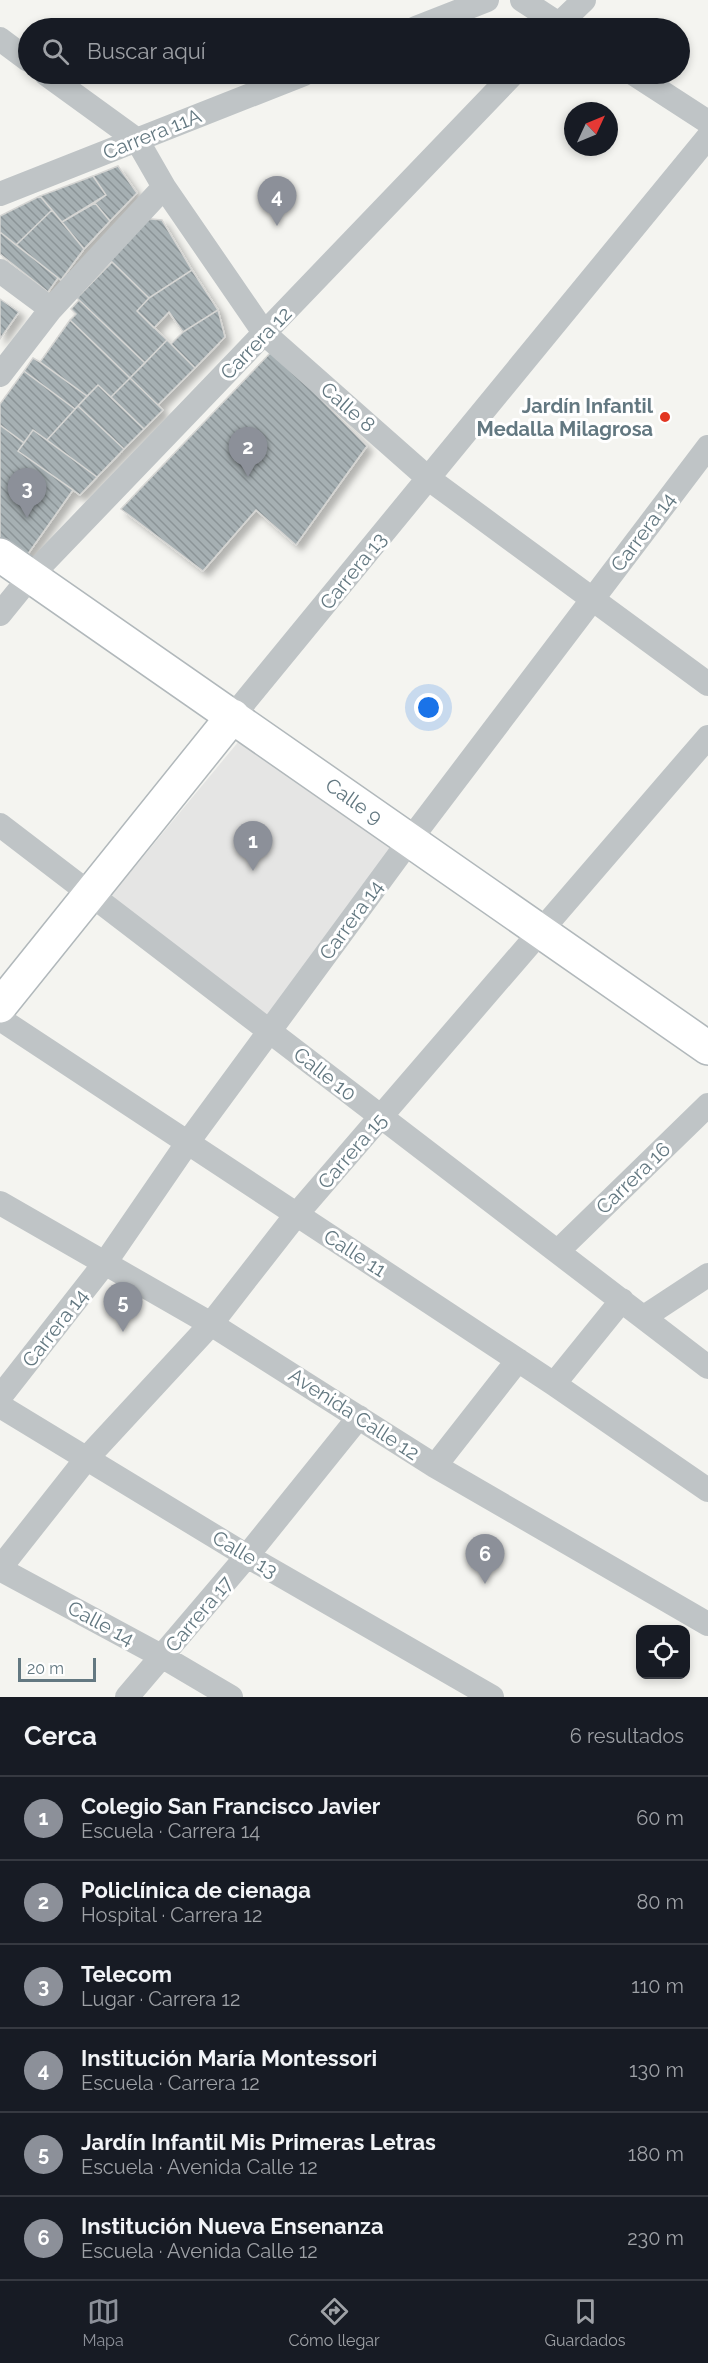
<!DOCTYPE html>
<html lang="es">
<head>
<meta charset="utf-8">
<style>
	:root { --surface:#171b24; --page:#242831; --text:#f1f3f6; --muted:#9ea1a6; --line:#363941; --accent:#8c9099 }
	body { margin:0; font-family:Raleway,sans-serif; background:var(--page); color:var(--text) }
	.controls { position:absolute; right:18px; bottom:18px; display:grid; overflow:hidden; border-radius:12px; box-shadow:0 3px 9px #0003 }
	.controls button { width:54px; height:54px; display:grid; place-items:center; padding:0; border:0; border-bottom:2px solid var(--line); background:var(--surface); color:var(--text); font:30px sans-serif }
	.compass { position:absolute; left:564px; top:102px; width:54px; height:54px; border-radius:50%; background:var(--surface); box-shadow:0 3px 9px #0003; rotate:46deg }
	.scale { position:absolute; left:18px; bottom:15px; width:78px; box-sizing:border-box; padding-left:6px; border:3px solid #637881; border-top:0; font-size:16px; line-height:21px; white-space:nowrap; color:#637881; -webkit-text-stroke:4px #fff; paint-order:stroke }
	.you { position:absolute; left:429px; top:708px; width:21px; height:21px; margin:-15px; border:4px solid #fff; border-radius:50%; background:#1a73e8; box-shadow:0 0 0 9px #1a73e833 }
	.badge { display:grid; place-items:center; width:39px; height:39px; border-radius:50%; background:var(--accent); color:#fff; font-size:20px; font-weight:700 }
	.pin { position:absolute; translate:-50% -50px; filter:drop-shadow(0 2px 3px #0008) }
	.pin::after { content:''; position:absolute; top:32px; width:21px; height:18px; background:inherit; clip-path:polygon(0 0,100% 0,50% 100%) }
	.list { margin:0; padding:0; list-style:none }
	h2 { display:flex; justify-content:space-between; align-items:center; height:78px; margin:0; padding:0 24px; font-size:26px }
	h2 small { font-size:20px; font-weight:400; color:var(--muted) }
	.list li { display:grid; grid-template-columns:39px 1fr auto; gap:18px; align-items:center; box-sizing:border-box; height:84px; padding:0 24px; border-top:2px solid var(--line) }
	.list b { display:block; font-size:22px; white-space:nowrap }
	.list p { margin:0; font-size:20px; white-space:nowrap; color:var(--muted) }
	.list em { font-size:20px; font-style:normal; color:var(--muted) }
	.icon { flex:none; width:33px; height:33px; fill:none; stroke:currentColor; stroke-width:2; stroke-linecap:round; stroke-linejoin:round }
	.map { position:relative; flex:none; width:708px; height:1697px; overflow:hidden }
	.search { position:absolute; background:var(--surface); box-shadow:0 3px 9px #0003; left:18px; right:18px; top:18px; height:66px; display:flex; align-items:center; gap:15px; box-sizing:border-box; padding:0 21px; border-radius:33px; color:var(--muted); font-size:22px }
	.sheet { height:582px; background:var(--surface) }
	nav { display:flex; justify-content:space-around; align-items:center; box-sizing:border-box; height:84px; border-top:2px solid var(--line); background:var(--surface); font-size:16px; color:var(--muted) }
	nav a { display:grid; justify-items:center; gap:3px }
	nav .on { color:var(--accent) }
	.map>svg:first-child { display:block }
	.built { fill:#e5e5e4 }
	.building { fill:url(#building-back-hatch); stroke:#d5d5d3; stroke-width:1.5; filter:url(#shadow) }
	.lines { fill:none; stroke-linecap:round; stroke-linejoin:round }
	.secondary-casing { stroke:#b1b8bb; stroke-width:36 }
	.street { stroke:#bfc4c6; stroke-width:24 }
	.secondary { stroke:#fff; stroke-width:33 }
	.poi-dot { fill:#e23622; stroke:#fff; stroke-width:2 }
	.labels { text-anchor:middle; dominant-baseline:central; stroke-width:6; stroke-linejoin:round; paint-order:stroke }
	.street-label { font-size:20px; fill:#637881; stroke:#fff }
	.poi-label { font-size:20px; font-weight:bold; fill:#637881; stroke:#fff; text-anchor:end }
</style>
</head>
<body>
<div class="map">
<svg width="708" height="1697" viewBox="0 0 708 1697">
	<defs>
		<pattern id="building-back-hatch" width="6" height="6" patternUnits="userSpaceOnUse" patternTransform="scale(1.5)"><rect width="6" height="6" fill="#a6b0b3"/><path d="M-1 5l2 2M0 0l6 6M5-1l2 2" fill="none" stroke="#8b9497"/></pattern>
		<filter id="shadow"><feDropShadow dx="5.5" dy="5.5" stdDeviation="3" flood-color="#0004"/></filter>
	</defs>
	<rect width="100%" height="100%" fill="#f4f4f0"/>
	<path class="built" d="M 244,735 L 396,843 L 268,1019 L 108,899 Z"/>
	<path class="building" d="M 118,166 L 137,193 L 110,221 L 95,203 L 106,195 L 93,176 Z
		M 93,176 L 106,195 L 62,222 L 40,196 Z
		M 40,196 L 52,210 L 16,245 L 0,232 L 0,216 Z
		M 95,203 L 110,221 L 84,249 L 62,222 Z
		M 52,210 L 84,249 L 61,280 L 16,245 Z
		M 141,218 L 162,220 L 192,270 L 149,298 L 108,258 Z
		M 0,232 L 58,278 L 48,292 L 0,254 Z
		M 112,262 L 149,298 L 137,311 L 167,340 L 145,363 L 77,298 Z
		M 192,270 L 218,310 L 183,332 L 169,312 L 154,328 L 137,311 L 149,298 Z
		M 0,299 L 19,312 L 0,339 Z
		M 79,300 L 145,363 L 130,378 L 70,320 L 76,314 L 71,309 Z
		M 218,310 L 225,337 L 195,368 L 171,344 L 183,332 Z
		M 70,320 L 130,378 L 111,397 L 98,385 L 87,396 L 40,362 Z
		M 167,340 L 195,368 L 158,405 L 130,378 Z
		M 273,350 L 367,446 L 296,545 L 256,510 L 203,571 L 121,509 Z
		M 33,358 L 40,362 L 87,396 L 75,409 L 24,371 Z
		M 24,371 L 75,409 L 47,440 L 33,430 L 24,443 L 0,425 L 0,404 Z
		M 130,378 L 163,410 L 144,429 L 111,397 Z
		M 98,385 L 144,429 L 124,449 L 78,406 Z
		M 78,406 L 124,449 L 97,477 L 47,440 Z
		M 0,425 L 24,443 L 18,451 L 73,490 L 23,561 L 0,545 Z
		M 33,430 L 97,477 L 80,495 L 18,451 Z"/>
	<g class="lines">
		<g class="secondary-casing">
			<path id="secondary" d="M 0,555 L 708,1048
				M 0,1006 L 233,716"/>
		</g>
		<path class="street" d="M 522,0 L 565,28
			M 416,28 L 487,0
			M 555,28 L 584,0
			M 0,39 L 28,60
			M 46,74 L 137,140 L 164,187 L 265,334 L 429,479 L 708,684
			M 634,74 L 708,122
			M 0,194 L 304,74
			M 0,271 L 51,309
			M 0,375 L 51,309 L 164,187
			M 0,614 L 30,577 L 513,74
			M 233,716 L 708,137
			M 0,825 L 708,1367
			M 0,1019 L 554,1384 L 708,1490
			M 0,1203 L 211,1324 L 435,1466 L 708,1624
			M 558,1251 L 708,1105
			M 644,1317 L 708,1275
			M 554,1384 L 622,1300
			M 0,1397 L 105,1263 L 188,1142 L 410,840 L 708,447
			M 0,1406 L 247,1556 L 492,1697
			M 435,1466 L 518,1360
			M 0,1568 L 87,1458 L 211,1324 L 296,1215 L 708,737
			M 0,1569 L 163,1657 L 231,1697
			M 127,1697 L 247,1556 L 359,1417"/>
		<use href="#secondary" class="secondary"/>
	</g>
	<circle class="poi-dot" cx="665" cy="417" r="6"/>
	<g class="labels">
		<g class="street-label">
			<text transform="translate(152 134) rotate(-22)">Carrera 11A</text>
			<text transform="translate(256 343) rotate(-46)">Carrera 12</text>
			<text transform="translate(348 407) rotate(41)">Calle 8</text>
			<text transform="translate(643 532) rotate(-53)">Carrera 14</text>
			<text transform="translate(353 571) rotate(-51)">Carrera 13</text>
			<text transform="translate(354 801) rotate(35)">Calle 9</text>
			<text transform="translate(351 920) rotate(-54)">Carrera 14</text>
			<text transform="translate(325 1074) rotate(38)">Calle 10</text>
			<text transform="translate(352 1151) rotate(-49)">Carrera 15</text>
			<text transform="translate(633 1178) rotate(-44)">Carrera 16</text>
			<text transform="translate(355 1253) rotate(33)">Calle 11</text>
			<text transform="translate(55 1328) rotate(-52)">Carrera 14</text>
			<text transform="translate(354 1414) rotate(33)">Avenida Calle 12</text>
			<text transform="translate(245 1554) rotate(31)">Calle 13</text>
			<text transform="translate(199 1614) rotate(-50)">Carrera 17</text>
			<text transform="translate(101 1623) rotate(28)">Calle 14</text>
		</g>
		<g class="poi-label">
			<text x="653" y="406">Jardín Infantil<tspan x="653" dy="23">Medalla Milagrosa</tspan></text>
		</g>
	</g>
</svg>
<div class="controls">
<button><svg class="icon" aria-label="locate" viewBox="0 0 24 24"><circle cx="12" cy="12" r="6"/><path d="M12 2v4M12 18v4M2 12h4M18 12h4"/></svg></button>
</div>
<svg class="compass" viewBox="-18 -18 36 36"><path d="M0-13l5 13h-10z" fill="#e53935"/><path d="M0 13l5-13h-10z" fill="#9ea1a6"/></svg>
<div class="scale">20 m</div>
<div class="you"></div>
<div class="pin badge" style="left:253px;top:871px">1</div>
<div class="pin badge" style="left:248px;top:477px">2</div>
<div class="pin badge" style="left:27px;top:518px">3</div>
<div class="pin badge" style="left:277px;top:226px">4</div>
<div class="pin badge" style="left:123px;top:1332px">5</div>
<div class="pin badge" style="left:485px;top:1584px">6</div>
<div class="search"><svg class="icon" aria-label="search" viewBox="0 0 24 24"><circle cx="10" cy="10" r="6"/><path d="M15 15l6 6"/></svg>Buscar aquí</div>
</div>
<section class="sheet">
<h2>Cerca<small>6 resultados</small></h2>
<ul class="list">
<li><span class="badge">1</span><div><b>Colegio San Francisco Javier</b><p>Escuela · Carrera 14</p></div><em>60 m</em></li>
<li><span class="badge">2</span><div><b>Policlínica de cienaga</b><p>Hospital · Carrera 12</p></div><em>80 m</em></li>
<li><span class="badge">3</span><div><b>Telecom</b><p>Lugar · Carrera 12</p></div><em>110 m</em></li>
<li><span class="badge">4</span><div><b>Institución María Montessori</b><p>Escuela · Carrera 12</p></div><em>130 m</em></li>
<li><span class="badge">5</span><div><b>Jardín Infantil Mis Primeras Letras</b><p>Escuela · Avenida Calle 12</p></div><em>180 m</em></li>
<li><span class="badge">6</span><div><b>Institución Nueva Ensenanza</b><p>Escuela · Avenida Calle 12</p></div><em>230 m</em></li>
</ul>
</section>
<nav>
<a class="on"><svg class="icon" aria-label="map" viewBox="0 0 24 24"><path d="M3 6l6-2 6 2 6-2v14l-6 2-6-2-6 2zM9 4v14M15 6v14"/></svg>Mapa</a>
<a><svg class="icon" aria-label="directions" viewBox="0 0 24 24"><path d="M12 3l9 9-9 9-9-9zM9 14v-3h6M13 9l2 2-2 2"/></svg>Cómo llegar</a>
<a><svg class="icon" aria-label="saved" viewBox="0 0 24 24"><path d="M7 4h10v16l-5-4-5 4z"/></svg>Guardados</a>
</nav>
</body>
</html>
